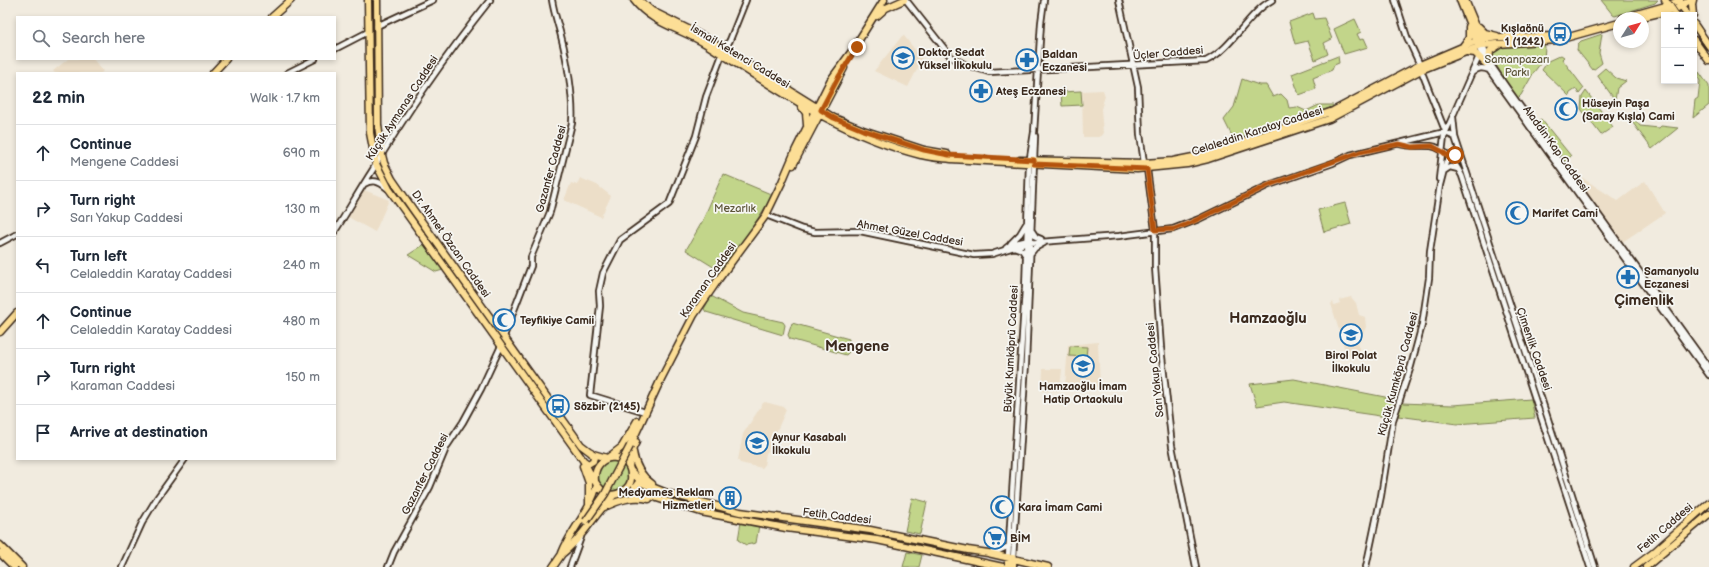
<!DOCTYPE html>
<html lang="en">
<head>
<meta charset="utf-8">
<style>
	:root { --surface:#fff; --page:#f6f6f7; --text:#1f2937; --muted:#747a83; --line:#e0e1e3 }
	body { margin:0; font-family:"Balsamiq Sans",sans-serif; background:var(--page); color:var(--text) }
	.controls { position:absolute; right:12px; top:12px; display:grid; overflow:hidden; border-radius:0px; box-shadow:0 2px 6px #0003 }
	.controls button { width:36px; height:36px; display:grid; place-items:center; padding:0; border:0; border-bottom:1px solid var(--line); background:var(--surface); color:var(--text); font:20px sans-serif }
	.compass { position:absolute; left:1613px; top:12px; width:36px; height:36px; border-radius:50%; background:var(--surface); box-shadow:0 2px 6px #0003; rotate:53deg }
	.stop { position:absolute; width:12px; height:12px; margin:-9px; border:3px solid #b45309; border-radius:50%; background:#fff }
	.stop.end { background:#b45309; border-color:#fff; box-shadow:0 1px 4px #0008 }
	.list { margin:0; padding:0; list-style:none }
	h2 { display:flex; justify-content:space-between; align-items:center; height:52px; margin:0; padding:0 16px; font-size:17px }
	h2 small { font-size:13px; font-weight:400; color:var(--muted) }
	.list li { display:grid; grid-template-columns:26px 1fr auto; gap:12px; align-items:center; box-sizing:border-box; height:56px; padding:0 16px; border-top:1px solid var(--line) }
	.list b { display:block; font-size:15px; white-space:nowrap }
	.list p { margin:0; font-size:13px; white-space:nowrap; color:var(--muted) }
	.list em { font-size:13px; font-style:normal; color:var(--muted) }
	.icon { flex:none; width:22px; height:22px; fill:none; stroke:currentColor; stroke-width:2; stroke-linecap:round; stroke-linejoin:round }
	.map { position:relative; flex:none; width:1709px; height:567px; overflow:hidden }
	.search { position:absolute; background:var(--surface); box-shadow:0 2px 6px #0003; left:16px; top:16px; width:320px; height:44px; display:flex; align-items:center; gap:10px; box-sizing:border-box; padding:0 14px; border-radius:0px; color:var(--muted); font-size:15px }
	.panel { position:absolute; background:var(--surface); box-shadow:0 2px 6px #0003; left:16px; top:72px; width:320px; height:388px; border-radius:0px }
	.map>svg:first-child { display:block }
	.built { fill:#ecdec8 }
	.green { fill:#c2d58a; stroke:#7e8054 }
	.lines { fill:none; stroke-linecap:round; stroke-linejoin:round }
	.minor-casing { stroke:#3b2a1e; stroke-width:8 }
	.major-casing { stroke:#3b2a1e; stroke-width:9 }
	.minor { stroke:#f6f6f2; stroke-width:4.5 }
	.major { stroke:#fcde96; stroke-width:6 }
	.tram { stroke:#3b2a1e; stroke-width:1 }
	.major-bridge-casing { stroke:#3b2a1e; stroke-width:9; stroke-linecap:butt }
	.major-bridge { stroke:#fcde96; stroke-width:6 }
	.route { stroke:#b45309; stroke-width:5 }
	.labels { text-anchor:middle; dominant-baseline:central; stroke-width:3.5; stroke-linejoin:round; paint-order:stroke }
	.poi-label { font-size:11px; font-weight:bold; fill:#3b2a1e; stroke:#f6f6f2; text-anchor:start }
	.street-label { font-size:11px; fill:#3b2a1e; stroke:#f6f6f2 }
	.park-label { font-size:11px; fill:#5d5539; stroke:#f6f6f2 }
	.district-label { font-size:15px; font-weight:bold; fill:#3b2a1e; stroke:#f6f6f2 }
</style>
</head>
<body>
<div class="map">
<svg width="1709" height="567" viewBox="0 0 1709 567">
	<rect width="100%" height="100%" fill="#f1ebdf"/>
	<filter id="ink" filterUnits="userSpaceOnUse"><feTurbulence type="fractalNoise" baseFrequency=".025" numOctaves="2"/><feDisplacementMap in="SourceGraphic" scale="8" xChannelSelector="R" yChannelSelector="G"/><feConvolveMatrix kernelMatrix="1 2 1 2 8 2 1 2 1" color-interpolation-filters="sRGB"/></filter>
	<g filter="url(#ink)">
		<path class="built" d="M 902,36 L 904,36 L 920,56 L 922,60 L 908,87 L 874,71 Z
			M 68,59 L 93,59 L 103,71 L 101,73 L 55,73 L 53,71 Z
			M 1103,90 L 1105,96 L 1101,109 L 1103,133 L 1100,137 L 1083,137 L 1082,91 Z
			M 1578,175 L 1618,201 L 1645,181 L 1665,213 L 1621,243 L 1579,184 Z
			M 580,178 L 597,185 L 611,196 L 601,217 L 564,200 L 571,183 L 577,185 Z
			M 364,190 L 389,200 L 375,232 L 348,217 Z
			M 1351,297 L 1356,303 L 1359,315 L 1365,317 L 1366,327 L 1358,344 L 1360,350 L 1354,355 L 1347,357 L 1331,304 L 1333,302 L 1334,305 L 1340,303 L 1339,300 Z
			M 1098,342 L 1100,387 L 1067,389 L 1065,387 L 1068,345 Z
			M 1043,369 L 1062,369 L 1060,389 L 1058,391 L 1042,391 Z
			M 765,402 L 784,407 L 786,410 L 768,451 L 766,453 L 764,466 L 762,468 L 740,463 L 738,460 L 743,434 L 763,403 Z"/>
		<path class="green" d="M 1601,0 L 1658,0 L 1655,3 L 1615,16 L 1613,15 Z
			M 1313,13 L 1315,19 L 1324,18 L 1332,39 L 1324,43 L 1328,54 L 1315,60 L 1308,41 L 1295,44 L 1289,22 Z
			M 1355,19 L 1361,32 L 1357,34 L 1360,40 L 1364,38 L 1368,47 L 1344,54 L 1334,29 Z
			M 1602,34 L 1599,53 L 1602,63 L 1593,70 L 1577,50 L 1578,44 L 1581,41 Z
			M 1543,43 L 1545,47 L 1544,59 L 1534,72 L 1521,95 L 1517,99 L 1490,55 L 1493,48 Z
			M 1561,55 L 1564,57 L 1562,59 L 1584,88 L 1579,94 L 1576,89 L 1570,93 L 1569,96 L 1542,70 L 1548,61 Z
			M 1338,56 L 1339,63 L 1334,65 L 1332,70 L 1313,78 L 1316,89 L 1299,95 L 1292,74 Z
			M 1605,68 L 1616,78 L 1626,81 L 1617,88 L 1615,100 L 1597,75 Z
			M 1699,72 L 1709,86 L 1709,105 L 1693,118 L 1695,100 L 1698,98 L 1700,81 L 1698,77 Z
			M 1242,79 L 1259,85 L 1266,85 L 1273,97 L 1281,94 L 1287,100 L 1289,108 L 1297,107 L 1306,111 L 1319,105 L 1333,105 L 1333,107 L 1234,140 L 1224,120 L 1234,107 Z
			M 1081,91 L 1082,105 L 1062,106 L 1061,92 Z
			M 1586,91 L 1613,127 L 1601,135 L 1581,109 L 1582,97 Z
			M 1541,119 L 1571,156 L 1565,162 L 1553,151 L 1533,124 Z
			M 1630,119 L 1636,121 L 1640,126 L 1659,128 L 1661,126 L 1678,128 L 1652,149 Z
			M 723,174 L 773,195 L 746,237 L 720,271 L 686,250 L 702,222 Z
			M 1345,203 L 1351,224 L 1324,232 L 1318,210 Z
			M 425,244 L 443,270 L 436,272 L 408,255 Z
			M 711,296 L 743,313 L 783,322 L 785,325 L 783,335 L 706,312 L 704,309 Z
			M 792,323 L 849,339 L 849,352 L 846,355 L 790,339 L 788,335 Z
			M 1070,346 L 1087,347 L 1086,357 L 1069,356 Z
			M 1294,379 L 1390,398 L 1393,404 L 1387,417 L 1284,402 L 1257,406 L 1250,384 Z
			M 1531,399 L 1535,418 L 1457,424 L 1398,416 L 1397,414 L 1402,403 L 1453,405 Z
			M 614,460 L 618,462 L 605,487 C 596,481 597,472 603,463 Z
			M 623,464 L 628,470 L 628,481 C 623,488 618,492 609,490 Z
			M 912,498 L 927,502 L 920,534 L 905,531 Z
			M 741,522 L 759,525 L 756,543 L 746,545 L 738,540 Z
			M 907,552 L 922,555 L 919,567 L 903,567 Z"/>
		<g class="lines">
			<g class="minor-casing">
				<path id="minor" d="M 906,0 L 951,57 L 964,64 L 989,72 L 1206,61 C 1233,48 1246,15 1272,0
					M 1119,0 L 1138,87 L 1140,134 L 1144,163
					M 1395,0 L 1407,37 L 1420,65
					M 377,26 L 433,0
					M 1483,45 L 1489,62 L 1507,88 L 1709,368
					M 1478,46 L 1489,70 L 1709,375
					M 335,49 L 368,32
					M 1421,70 L 1446,133
					M 1473,72 C 1478,68 1482,67 1489,70
					M 287,73 L 315,59
					M 1453,117 L 1455,137 L 1548,419 L 1595,567
					M 1399,144 C 1410,147 1420,145 1431,146 C 1445,148 1456,164 1462,176 L 1590,567
					M 1147,169 L 1155,230 L 1155,267 L 1161,348 L 1172,446 L 1196,567
					M 1444,171 L 1450,167 L 1458,169
					M 1439,179 L 1444,136 L 1480,54
					M 364,184 C 373,179 379,181 387,188
					M 766,215 L 802,229 L 815,232 L 860,231 L 974,255 L 992,254 L 1027,243 L 1119,236 L 1173,229 L 1199,219 L 1269,185 L 1333,163 L 1350,155 L 1441,133 L 1448,134 L 1455,137
					M 335,231 C 348,211 359,191 372,171 C 407,111 447,54 490,0
					M 1032,231 L 1036,237 L 1041,239
					M 0,243 L 17,234
					M 1011,243 L 1020,234 L 1026,224
					M 1014,247 L 1022,250 L 1026,256
					M 1006,248 L 1011,244 L 1029,240
					M 1031,253 L 1035,248 L 1044,243
					M 504,336 L 531,266 L 531,257 L 550,212 L 572,123 C 574,100 567,59 561,36 C 558,24 554,13 552,0
					M 642,411 L 590,395 L 600,306 L 599,291 L 603,273 L 620,240 L 669,204 L 696,136 L 706,97 L 722,55 L 730,40 L 746,0
					M 992,552 L 996,552 L 1009,546
					M 1008,557 L 1025,290 L 1029,164 L 1034,132 L 1041,23 L 1044,0
					M 1013,558 L 1026,363 L 1035,136
					M 122,567 L 142,523 L 157,498 L 185,459
					M 388,567 L 394,552 L 430,487 L 447,446 L 463,422 L 481,389 L 501,346
					M 570,567 L 581,537
					M 1366,567 L 1381,496 L 1393,420 L 1411,366 L 1422,325 L 1429,278 L 1430,251 L 1440,185 L 1446,162 L 1455,155 L 1458,149"/>
			</g>
			<g class="major-casing">
				<path id="major" d="M 368,0 L 370,133 L 376,164 L 389,189 L 583,460 C 591,474 602,506 623,491 C 628,488 632,482 631,475 C 630,450 592,452 595,481
					M 377,0 L 378,125 L 382,155 L 384,163 L 392,179 L 412,208 L 581,445 L 593,454 L 607,458
					M 634,0 C 651,23 682,29 706,44 C 774,87 841,136 921,155 C 931,158 941,158 951,159 L 1137,169 L 1187,164 L 1208,159 L 1329,119 L 1421,70 L 1483,45 L 1558,40 L 1619,23
					M 639,0 L 652,11 L 704,37 L 834,118 L 863,130 L 924,150 L 947,154
					M 1460,0 L 1478,45
					M 1465,0 L 1483,43
					M 1665,0 L 1676,15
					M 1693,0 L 1692,4 L 1693,15
					M 1679,3 L 1688,15
					M 877,16 L 886,8 L 904,0
					M 272,17 L 291,0
					M 1623,18 L 1669,5 L 1680,0
					M 1638,18 L 1676,9 L 1690,0
					M 1694,24 L 1709,46
					M 1479,27 L 1485,33 L 1497,36
					M 1694,40 L 1709,61
					M 1463,46 L 1469,38 L 1469,27
					M 1467,52 L 1475,53 L 1485,63
					M 1489,62 L 1490,51 L 1499,45
					M 213,73 L 226,59
					M 801,106 L 806,113 L 807,125
					M 1020,160 L 1144,163 L 1173,161 L 1208,154 L 1333,111 L 1420,65 L 1481,39 L 1502,37 L 1560,36
					M 793,165 L 844,68
					M 0,332 L 17,313
					M 630,446 L 661,379 L 694,315 L 718,280 L 766,215 L 782,182 L 796,149 L 830,81 L 852,51 L 884,0
					M 633,452 C 635,465 641,476 652,484
					M 609,457 L 622,447 L 637,421
					M 584,461 L 588,464 L 593,461 L 594,457 L 591,452
					M 583,466 L 589,483 L 589,504
					M 629,467 L 633,448 L 636,442
					M 631,471 L 642,483 L 667,493 L 740,512 L 870,530 L 968,550 L 988,553 L 1048,567
					M 624,491 L 644,494 L 701,512 L 786,528 L 877,540 L 1003,567
					M 642,493 L 635,487 L 638,483 L 642,483
					M 602,508 C 618,501 631,495 649,499
					M 0,545 L 22,567
					M 0,553 L 14,567
					M 562,553 C 572,528 590,512 597,485
					M 562,554 C 583,538 595,513 614,495
					M 553,567 L 564,551
					M 1008,567 L 1008,557
					M 1013,567 L 1013,558
					M 1634,567 L 1653,553 L 1709,503
					M 1646,567 L 1709,514"/>
			</g>
			<use href="#minor" class="minor"/>
			<use href="#major" class="major"/>
			<path class="tram" d="M 1670,0 L 1680,15
				M 1694,31 L 1709,52"/>
			<g class="major-bridge-casing">
				<path id="major-bridge" d="M 586,521 L 605,494 L 630,446"/>
			</g>
			<use href="#major-bridge" class="major-bridge"/>
		</g>
	</g>
	<g class="lines" filter="url(#ink)">
		<path class="route" d="M 857,47 L 838,78 L 821,110 L 834,118 L 863,130 L 924,150 L 949,155 L 1034,160 L 1034,164 L 1147,169 L 1155,230 L 1174,229 L 1190,223 L 1269,185 L 1360,152 L 1399,144 L 1412,147 L 1432,146 L 1443,152 L 1450,158 L 1455,155"/>
	</g>
	<defs>
		<g id="bus-ring" transform="scale(1.15)"><circle r="9.5" fill="#f6f6f2" stroke="#1f6fb2" stroke-width="1.5"/><path d="M-5-6H5V4H4V6H2V4H-2V6H-4V4H-5ZM-3.5-4V0h7V-4ZM-3.5 1.2v1.5H-2V1.2ZM2 1.2v1.5H3.5V1.2Z" fill="#1f6fb2"/></g>
		<g id="school-ring" transform="scale(1.15)"><circle r="9.5" fill="#f6f6f2" stroke="#1f6fb2" stroke-width="1.5"/><path d="M0-5L7-2L0 1L-7-2ZM-4 1L0 2.5L4 1V4Q0 6-4 4Z" fill="#1f6fb2"/></g>
		<g id="pharmacy-ring" transform="scale(1.15)"><circle r="9.5" fill="#f6f6f2" stroke="#1f6fb2" stroke-width="1.5"/><path d="M-2-6h4v4h4v4h-4v4h-4v-4h-4v-4h4Z" fill="#1f6fb2"/></g>
		<g id="mosque-ring" transform="scale(1.15)"><circle r="9.5" fill="#f6f6f2" stroke="#1f6fb2" stroke-width="1.5"/><path d="M3.5-4.9A6 6 0 1 0 3.5 4.9A5 5 0 1 1 3.5-4.9Z" fill="#1f6fb2"/></g>
		<g id="building-ring" transform="scale(1.15)"><circle r="9.5" fill="#f6f6f2" stroke="#1f6fb2" stroke-width="1.5"/><path d="M-4-6H4V6H1V3H-1V6H-4ZM-2.5-4.3h1.7v1.8h-1.7ZM.8-4.3h1.7v1.8H.8ZM-2.5-1h1.7V.8h-1.7ZM.8-1h1.7V.8H.8Z" fill="#1f6fb2"/></g>
		<g id="supermarket-ring" transform="scale(1.15)"><circle r="9.5" fill="#f6f6f2" stroke="#1f6fb2" stroke-width="1.5"/><path d="M-6-5.5h2.5l.6 2H6L4.5 2H-2.5L-4.4-4H-6ZM-1.5 3.2a1.3 1.3 0 1 0 .1 0ZM3 3.2a1.3 1.3 0 1 0 .1 0Z" fill="#1f6fb2"/></g>
	</defs>
	<g fill-rule="evenodd">
		<use href="#bus-ring" x="1560" y="34"/>
		<use href="#school-ring" x="903" y="58"/>
		<use href="#pharmacy-ring" x="1027" y="60"/>
		<use href="#pharmacy-ring" x="981" y="91"/>
		<use href="#mosque-ring" x="1566" y="109"/>
		<use href="#mosque-ring" x="1517" y="213"/>
		<use href="#pharmacy-ring" x="1628" y="277"/>
		<use href="#mosque-ring" x="504" y="320"/>
		<use href="#school-ring" x="1351" y="335"/>
		<use href="#school-ring" x="1083" y="366"/>
		<use href="#bus-ring" x="558" y="406"/>
		<use href="#school-ring" x="757" y="443"/>
		<use href="#building-ring" x="730" y="498"/>
		<use href="#mosque-ring" x="1002" y="507"/>
		<use href="#supermarket-ring" x="995" y="538"/>
	</g>
	<g class="labels">
		<g class="poi-label">
			<text x="1544" y="28" text-anchor="end">Kışlaönü<tspan x="1544" dy="13">1 (1242)</tspan></text>
			<text x="918" y="52">Doktor Sedat<tspan x="918" dy="13">Yüksel İlkokulu</tspan></text>
			<text x="1042" y="54">Baldan<tspan x="1042" dy="13">Eczanesi</tspan></text>
			<text x="996" y="91">Ateş Eczanesi</text>
			<text x="1582" y="103">Hüseyin Paşa<tspan x="1582" dy="13">(Saray Kışla) Cami</tspan></text>
			<text x="1532" y="213">Marifet Cami</text>
			<text x="1644" y="271">Samanyolu<tspan x="1644" dy="13">Eczanesi</tspan></text>
			<text x="520" y="320">Teyfikiye Camii</text>
			<text x="1351" y="355" text-anchor="middle">Birol Polat<tspan x="1351" dy="13">İlkokulu</tspan></text>
			<text x="1083" y="386" text-anchor="middle">Hamzaoğlu İmam<tspan x="1083" dy="13">Hatip Ortaokulu</tspan></text>
			<text x="574" y="406">Sözbir (2145)</text>
			<text x="772" y="437">Aynur Kasabalı<tspan x="772" dy="13">İlkokulu</tspan></text>
			<text x="714" y="492" text-anchor="end">Medyames Reklam<tspan x="714" dy="13">Hizmetleri</tspan></text>
			<text x="1018" y="507">Kara İmam Cami</text>
			<text x="1010" y="538">BİM</text>
		</g>
		<g class="street-label">
			<text transform="translate(1168 53) rotate(-5)">Üçler Caddesi</text>
			<text transform="translate(740 56) rotate(31)">İsmail Ketenci Caddesi</text>
			<text transform="translate(402 108) rotate(-57)">Küçük Aymanas Caddesi</text>
			<text transform="translate(1257 131) rotate(-18)">Celaleddin Karatay Caddesi</text>
			<text transform="translate(1556 149) rotate(54)">Aladdin Kap Caddesi</text>
			<text transform="translate(551 169) rotate(-75)">Gazanfer Caddesi</text>
			<text transform="translate(910 233) rotate(10)">Ahmet Güzel Caddesi</text>
			<text transform="translate(451 244) rotate(55)">Dr. Ahmet Özcan Caddesi</text>
			<text transform="translate(708 280) rotate(-55)">Karaman Caddesi</text>
			<text transform="translate(1011 349) rotate(-87)">Büyük Kumköprü Caddesi</text>
			<text transform="translate(1534 349) rotate(71)">Çimenlik Caddesi</text>
			<text transform="translate(1155 370) rotate(-96)">Sarı Yakup Caddesi</text>
			<text transform="translate(1398 374) rotate(-75)">Küçük Kumköprü Caddesi</text>
			<text transform="translate(425 474) rotate(-63)">Gazanfer Caddesi</text>
			<text transform="translate(837 516) rotate(7)">Fetih Caddesi</text>
			<text transform="translate(1665 528) rotate(-41)">Fetih Caddesi</text>
		</g>
		<g class="park-label">
			<text x="1517" y="59">Samanpazarı<tspan x="1517" dy="13">Parkı</tspan></text>
			<text x="735" y="208">Mezarlık</text>
		</g>
		<g class="district-label">
			<text x="1644" y="300">Çimenlik</text>
			<text x="1268" y="318">Hamzaoğlu</text>
			<text x="857" y="346">Mengene</text>
		</g>
	</g>
</svg>
<div class="controls">
<button>+</button>
<button>−</button>
</div>
<svg class="compass" viewBox="-18 -18 36 36"><path d="M0-13l5 13h-10z" fill="#e53935"/><path d="M0 13l5-13h-10z" fill="#747a83"/></svg>
<div class="stop" style="left:1455px;top:155px"></div>
<div class="stop end" style="left:857px;top:47px"></div>
<div class="search"><svg class="icon" aria-label="search" viewBox="0 0 24 24"><circle cx="10" cy="10" r="6"/><path d="M15 15l6 6"/></svg>Search here</div>
<section class="panel">
<h2>22 min<small>Walk · 1.7 km</small></h2>
<ul class="list">
<li><svg class="icon" aria-label="ahead" viewBox="0 0 24 24"><path d="M12 20V5M6 11l6-6 6 6"/></svg><div><b>Continue</b><p>Mengene Caddesi</p></div><em>690 m</em></li>
<li><svg class="icon" aria-label="right" viewBox="0 0 24 24"><path d="M7 20v-9h11M14 6l5 5-5 5"/></svg><div><b>Turn right</b><p>Sarı Yakup Caddesi</p></div><em>130 m</em></li>
<li><svg class="icon" aria-label="left" viewBox="0 0 24 24"><path d="M17 20v-9H6M10 6l-5 5 5 5"/></svg><div><b>Turn left</b><p>Celaleddin Karatay Caddesi</p></div><em>240 m</em></li>
<li><svg class="icon" aria-label="ahead" viewBox="0 0 24 24"><path d="M12 20V5M6 11l6-6 6 6"/></svg><div><b>Continue</b><p>Celaleddin Karatay Caddesi</p></div><em>480 m</em></li>
<li><svg class="icon" aria-label="right" viewBox="0 0 24 24"><path d="M7 20v-9h11M14 6l5 5-5 5"/></svg><div><b>Turn right</b><p>Karaman Caddesi</p></div><em>150 m</em></li>
<li><svg class="icon" aria-label="arrive" viewBox="0 0 24 24"><path d="M6 21V4h12l-3 4 3 4H6"/></svg><div><b>Arrive at destination</b></div></li>
</ul>
</section>
</div>
</body>
</html>
